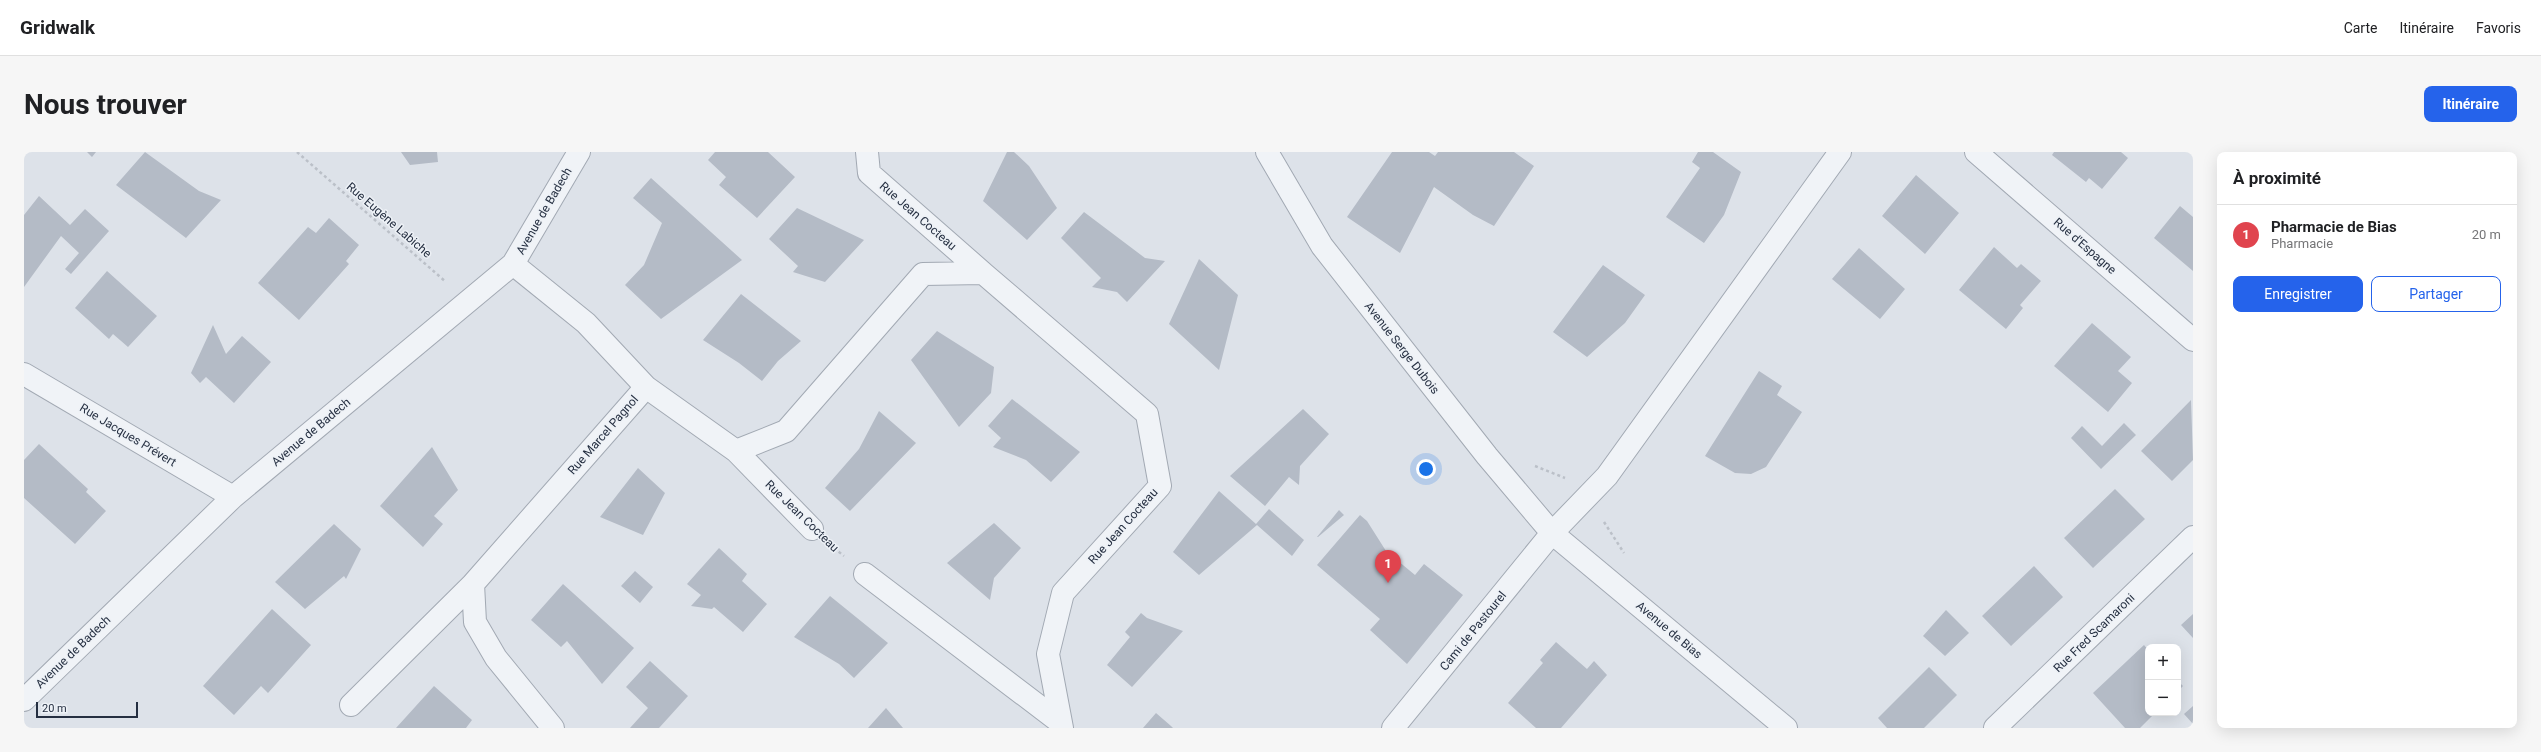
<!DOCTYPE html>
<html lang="fr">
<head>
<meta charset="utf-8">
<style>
	:root { --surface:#fff; --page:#f6f6f6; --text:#202124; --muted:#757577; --line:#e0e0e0; --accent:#2563eb }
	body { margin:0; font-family:Roboto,sans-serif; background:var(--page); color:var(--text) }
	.controls { position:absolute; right:12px; bottom:12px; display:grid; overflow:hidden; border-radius:8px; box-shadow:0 4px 16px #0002 }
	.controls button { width:36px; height:36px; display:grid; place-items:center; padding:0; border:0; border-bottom:1px solid var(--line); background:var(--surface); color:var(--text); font:20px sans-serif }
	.scale { position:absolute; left:12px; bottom:10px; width:102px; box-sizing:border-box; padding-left:4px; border:2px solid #252f41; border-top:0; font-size:11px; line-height:14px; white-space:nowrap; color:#252f41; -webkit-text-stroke:3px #edf1f6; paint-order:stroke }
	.you { position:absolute; left:1402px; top:317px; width:14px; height:14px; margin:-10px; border:3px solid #fff; border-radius:50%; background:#1a73e8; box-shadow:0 0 0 6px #1a73e833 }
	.badge { display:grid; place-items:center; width:26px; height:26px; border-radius:50%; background:var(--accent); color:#fff; font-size:13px; font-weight:700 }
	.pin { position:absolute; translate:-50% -33px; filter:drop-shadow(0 1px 2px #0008) }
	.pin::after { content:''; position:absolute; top:21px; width:14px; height:12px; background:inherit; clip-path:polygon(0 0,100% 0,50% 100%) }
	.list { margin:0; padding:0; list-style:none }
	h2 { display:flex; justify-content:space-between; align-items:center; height:52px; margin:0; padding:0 16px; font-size:17px }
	h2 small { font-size:13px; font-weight:400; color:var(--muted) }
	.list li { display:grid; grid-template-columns:26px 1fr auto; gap:12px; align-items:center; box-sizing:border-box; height:60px; padding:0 16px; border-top:1px solid var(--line) }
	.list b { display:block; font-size:15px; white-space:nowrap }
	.list p { margin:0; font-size:13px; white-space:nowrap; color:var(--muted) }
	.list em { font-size:13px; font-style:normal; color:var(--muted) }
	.actions { display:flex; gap:8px; padding:12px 16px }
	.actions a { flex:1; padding:9px 0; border:1px solid var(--accent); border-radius:8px; text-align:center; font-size:14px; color:var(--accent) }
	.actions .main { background:var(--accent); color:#fff }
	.map { position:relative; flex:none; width:2169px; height:576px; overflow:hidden; border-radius:8px }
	header { display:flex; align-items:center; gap:24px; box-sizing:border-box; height:56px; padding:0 20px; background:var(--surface); border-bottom:1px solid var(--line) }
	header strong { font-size:19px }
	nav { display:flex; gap:22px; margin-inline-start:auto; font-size:14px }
	.intro { display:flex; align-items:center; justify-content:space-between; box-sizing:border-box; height:96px; padding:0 24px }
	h1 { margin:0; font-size:28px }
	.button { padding:10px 18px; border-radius:8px; background:var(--accent); color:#fff; font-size:14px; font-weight:700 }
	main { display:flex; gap:24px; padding:0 24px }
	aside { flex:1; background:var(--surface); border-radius:8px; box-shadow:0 4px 16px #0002 }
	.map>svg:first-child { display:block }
	.building { fill:#b4bbc6 }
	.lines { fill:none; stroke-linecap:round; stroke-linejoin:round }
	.minor-casing { stroke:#a2a9b3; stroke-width:24 }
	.path { stroke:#bbc0c8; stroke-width:2.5; stroke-dasharray:3 3; stroke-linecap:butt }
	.minor { stroke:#f0f3f7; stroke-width:22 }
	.labels { text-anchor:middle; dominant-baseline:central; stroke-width:3; stroke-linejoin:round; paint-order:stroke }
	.street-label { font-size:12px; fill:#252f41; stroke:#edf1f6 }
</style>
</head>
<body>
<header>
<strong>Gridwalk</strong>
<nav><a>Carte</a><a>Itinéraire</a><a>Favoris</a></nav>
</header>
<div class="intro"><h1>Nous trouver</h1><a class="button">Itinéraire</a></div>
<main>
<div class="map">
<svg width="2169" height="576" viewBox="0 0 2169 576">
	<rect width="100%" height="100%" fill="#dde2e9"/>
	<path class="building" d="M 63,0 L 72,0 L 68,5 Z
		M 121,0 L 175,39 L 197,48 L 162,86 L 92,33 Z
		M 377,0 L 413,0 L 414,10 L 386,13 Z
		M 691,0 L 744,0 L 771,25 L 733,66 L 695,33 L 702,25 L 684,8 Z
		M 983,0 L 990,0 L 1005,14 L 1033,56 L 1003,88 L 959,49 Z
		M 1368,0 L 1405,0 L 1411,4 L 1414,0 L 1490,0 L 1510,14 L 1470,74 L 1449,63 L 1410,35 L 1376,101 L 1323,65 Z
		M 1674,0 L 1689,0 L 1717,20 L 1700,63 L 1680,91 L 1642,65 L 1676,16 L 1668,10 Z
		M 2030,0 L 2097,0 L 2104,6 L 2078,37 L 2065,26 L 2062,30 L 2028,3 Z
		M 1892,23 L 1935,61 L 1901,102 L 1858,64 Z
		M 627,26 L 718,108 L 637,167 L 601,133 L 620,113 L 638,71 L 609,46 Z
		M 15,44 L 46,73 L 61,57 L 85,79 L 47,122 L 41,117 L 55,101 L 37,84 L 0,135 L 0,63 Z
		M 2156,54 L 2169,65 L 2169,119 L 2130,86 Z
		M 773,56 L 840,88 L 801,130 L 769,120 L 774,114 L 745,87 Z
		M 1060,60 L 1121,106 L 1141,109 L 1103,150 L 1093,140 L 1068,135 L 1077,126 L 1037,86 Z
		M 305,66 L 335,93 L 322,109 L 325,112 L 275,168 L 234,131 L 284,75 L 292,81 Z
		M 1970,95 L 1993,116 L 1997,112 L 2017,129 L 1996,153 L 1999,156 L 1982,177 L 1935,138 Z
		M 1835,96 L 1881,137 L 1856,167 L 1808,127 Z
		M 1175,107 L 1214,143 L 1195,218 L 1145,172 Z
		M 1579,113 L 1621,143 L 1601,171 L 1563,205 L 1529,180 Z
		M 83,119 L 133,164 L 104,195 L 89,182 L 85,187 L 51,156 Z
		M 717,142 L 777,189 L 754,209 L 738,229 L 715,211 L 679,188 Z
		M 2068,171 L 2107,205 L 2094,219 L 2108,231 L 2084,260 L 2030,214 Z
		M 189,173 L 202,202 L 218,184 L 247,210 L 210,251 L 182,225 L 176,231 L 167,221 Z
		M 913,179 L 970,215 L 967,241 L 935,275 L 887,208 Z
		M 1735,219 L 1758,234 L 1753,243 L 1778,260 L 1742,315 L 1727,322 L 1711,321 L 1681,304 Z
		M 988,247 L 1056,300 L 1027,330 L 1002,308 L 969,295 L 977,286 L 964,274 Z
		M 2167,248 L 2169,308 L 2148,329 L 2117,299 Z
		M 1279,257 L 1305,282 L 1276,314 L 1275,333 L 1265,325 L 1241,354 L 1206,324 Z
		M 855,259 L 892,291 L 826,359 L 801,336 L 835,297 Z
		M 2100,271 L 2112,283 L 2077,317 L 2047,286 L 2058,274 L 2078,294 Z
		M 15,292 L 64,337 L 62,340 L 82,359 L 51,392 L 0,346 L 0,308 Z
		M 408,295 L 434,338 L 410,364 L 419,372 L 399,395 L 356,354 Z
		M 614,316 L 641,341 L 619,383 L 576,365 Z
		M 2091,337 L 2121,367 L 2069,416 L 2040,386 Z
		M 1195,339 L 1232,372 L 1245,357 L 1280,388 L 1268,404 L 1233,373 L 1175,423 L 1149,400 Z
		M 1315,358 L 1320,363 L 1294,385 L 1293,385 Z
		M 1336,363 L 1343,369 L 1362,399 L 1391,423 L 1400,412 L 1439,443 L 1383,512 L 1346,478 L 1356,467 L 1293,413 Z
		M 970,371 L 997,396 L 970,426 L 966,448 L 923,411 Z
		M 310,372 L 337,397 L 322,427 L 320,424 L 281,457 L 251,430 Z
		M 695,396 L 723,422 L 718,429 L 743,452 L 719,480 L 690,455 L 688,457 L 667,454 L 677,443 L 663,432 Z
		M 2010,414 L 2039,445 L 1987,494 L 1958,464 Z
		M 611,419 L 629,435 L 616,451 L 597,434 Z
		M 539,432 L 610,496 L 578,532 L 543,489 L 537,495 L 507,468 Z
		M 806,444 L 864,491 L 830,526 L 815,512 L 770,485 Z
		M 248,457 L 287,493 L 244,541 L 237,534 L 210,563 L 179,534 Z
		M 1922,458 L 1945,481 L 1921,504 L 1899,484 Z
		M 1117,461 L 1123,466 L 1159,479 L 1108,535 L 1083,513 L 1106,485 L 1101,480 Z
		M 2169,462 L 2169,486 L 2157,473 Z
		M 1532,490 L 1563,517 L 1570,509 L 1583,523 L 1537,576 L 1512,576 L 1484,551 L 1519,511 L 1516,508 Z
		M 2120,493 L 2124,498 L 2124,561 L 2131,561 L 2116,576 L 2101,576 L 2069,541 Z
		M 626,509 L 664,544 L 635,576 L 606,576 L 624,556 L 602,535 Z
		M 1905,515 L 1933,543 L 1900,576 L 1863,576 L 1854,566 Z
		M 2154,529 L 2159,534 L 2154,539 Z
		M 410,534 L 448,568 L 442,576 L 372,576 Z
		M 2169,554 L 2169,572 L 2160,562 Z
		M 862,556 L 879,576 L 844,576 Z
		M 1132,561 L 1147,574 L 1149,576 L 1119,576 Z"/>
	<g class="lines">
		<g class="minor-casing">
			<path id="minor" d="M 843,0 L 845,21 L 959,121
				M 1243,0 L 1298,94 L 1463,304 L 1528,381 L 1762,576
				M 1952,0 L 2169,188
				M 489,112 L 562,171 L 622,235 L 449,432 L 451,470 L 472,506 L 529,576
				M 0,222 L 209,345
				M 622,235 L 712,299 L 762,279 L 899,122 L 959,121 L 1123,262 L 1136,334 L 1039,441 L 1024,502 L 1038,576
				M 712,299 L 788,377
				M 841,422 L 1037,571
				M 0,548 L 209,345 L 489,112 L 555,0
				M 327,553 L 449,432
				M 1369,576 L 1528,381 L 1583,324 L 1816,0
				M 1971,576 L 2169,385"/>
		</g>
		<path class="path" d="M 273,0 L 422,130
			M 1511,314 L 1541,326
			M 1580,370 L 1600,401
			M 810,396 L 820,404"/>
		<use href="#minor" class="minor"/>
	</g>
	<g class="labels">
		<g class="street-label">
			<text transform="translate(520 59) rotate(-60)">Avenue de Badech</text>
			<text transform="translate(894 64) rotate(41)">Rue Jean Cocteau</text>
			<text transform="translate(365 68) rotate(41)">Rue Eugène Labiche</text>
			<text transform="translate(2061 94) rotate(41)">Rue d'Espagne</text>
			<text transform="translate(1378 196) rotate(52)">Avenue Serge Dubois</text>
			<text transform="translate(287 280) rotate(-40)">Avenue de Badech</text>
			<text transform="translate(104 283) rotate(31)">Rue Jacques Prévert</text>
			<text transform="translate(579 283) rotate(-49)">Rue Marcel Pagnol</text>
			<text transform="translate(778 364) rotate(44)">Rue Jean Cocteau</text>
			<text transform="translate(1099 374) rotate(-48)">Rue Jean Cocteau</text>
			<text transform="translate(1645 478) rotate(40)">Avenue de Bias</text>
			<text transform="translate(1449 479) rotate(-51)">Cami de Pastourel</text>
			<text transform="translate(2070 481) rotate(-44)">Rue Fred Scamaroni</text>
			<text transform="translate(49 500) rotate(-44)">Avenue de Badech</text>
		</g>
	</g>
</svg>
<div class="controls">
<button>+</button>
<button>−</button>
</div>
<div class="scale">20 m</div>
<div class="you"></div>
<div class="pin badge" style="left:1364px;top:431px;background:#e0444e">1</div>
</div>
<aside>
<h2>À proximité<small></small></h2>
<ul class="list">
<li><span class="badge" style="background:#e0444e">1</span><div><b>Pharmacie de Bias</b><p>Pharmacie</p></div><em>20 m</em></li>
</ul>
<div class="actions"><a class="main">Enregistrer</a><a>Partager</a></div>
</aside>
</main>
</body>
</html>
